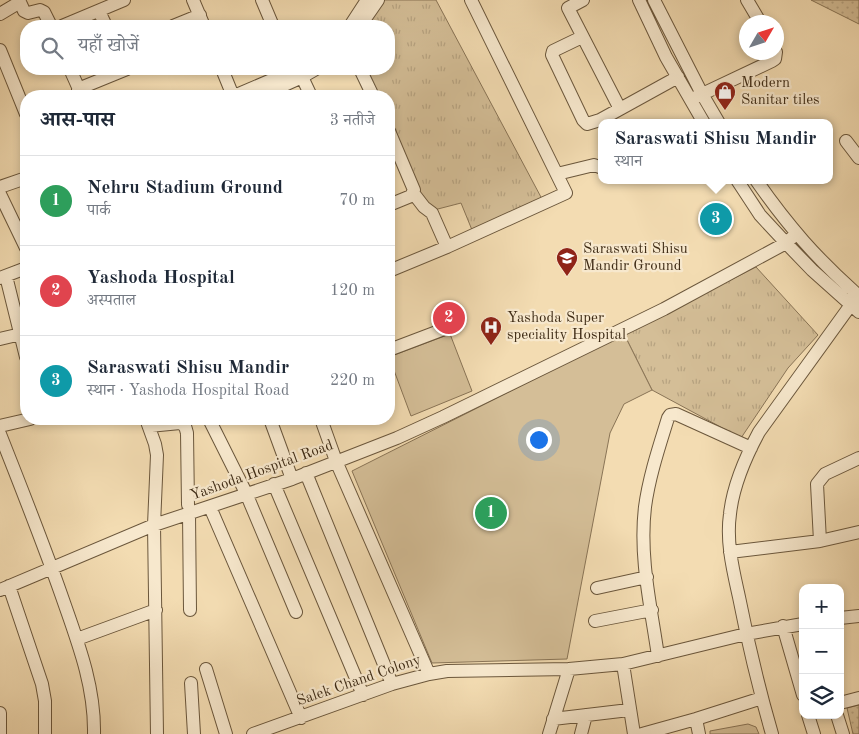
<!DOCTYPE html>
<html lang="hi">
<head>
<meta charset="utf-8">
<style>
	:root { --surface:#fff; --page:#f2f2f3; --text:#1f2937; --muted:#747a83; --line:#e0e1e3; --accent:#ea580c }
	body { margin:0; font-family:"Old Standard TT","Noto Serif Devanagari",serif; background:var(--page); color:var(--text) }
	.controls { position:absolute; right:15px; bottom:15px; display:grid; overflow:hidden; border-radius:10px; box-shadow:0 2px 8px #0003 }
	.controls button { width:45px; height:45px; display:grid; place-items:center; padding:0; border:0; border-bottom:1px solid var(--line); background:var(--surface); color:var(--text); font:25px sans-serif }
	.compass { position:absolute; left:739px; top:15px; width:45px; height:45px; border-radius:50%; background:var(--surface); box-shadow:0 2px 8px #0003; rotate:51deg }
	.you { position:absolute; left:538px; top:439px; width:18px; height:18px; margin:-12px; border:4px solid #fff; border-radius:50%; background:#1a73e8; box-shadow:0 0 0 8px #1a73e833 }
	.badge { display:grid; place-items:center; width:32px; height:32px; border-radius:50%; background:var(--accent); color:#fff; font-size:16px; font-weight:700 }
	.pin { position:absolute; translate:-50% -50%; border:2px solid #fff; box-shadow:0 1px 5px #0006 }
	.popup { position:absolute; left:598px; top:119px; width:235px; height:65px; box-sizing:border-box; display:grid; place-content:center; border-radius:10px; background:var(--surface); filter:drop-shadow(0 1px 4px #0005); font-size:16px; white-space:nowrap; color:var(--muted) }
	.popup b { font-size:19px; color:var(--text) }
	.popup::after { content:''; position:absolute; left:50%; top:100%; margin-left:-10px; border:10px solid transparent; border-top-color:var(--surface) }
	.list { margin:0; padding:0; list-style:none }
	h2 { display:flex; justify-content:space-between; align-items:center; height:65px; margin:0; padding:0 20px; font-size:21px }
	h2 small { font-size:16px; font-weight:400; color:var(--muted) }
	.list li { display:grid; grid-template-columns:32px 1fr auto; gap:15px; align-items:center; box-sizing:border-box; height:90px; padding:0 20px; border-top:1px solid var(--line) }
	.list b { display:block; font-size:19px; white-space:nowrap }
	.list p { margin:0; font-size:16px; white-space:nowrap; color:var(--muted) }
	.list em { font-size:16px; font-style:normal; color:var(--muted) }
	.icon { flex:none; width:28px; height:28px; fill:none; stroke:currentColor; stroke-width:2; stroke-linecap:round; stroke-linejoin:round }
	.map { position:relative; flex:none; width:859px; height:734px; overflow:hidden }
	.search { position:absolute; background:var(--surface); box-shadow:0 2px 8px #0003; left:20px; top:20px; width:375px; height:55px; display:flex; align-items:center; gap:12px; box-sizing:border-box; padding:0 18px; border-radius:20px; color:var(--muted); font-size:19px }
	.panel { position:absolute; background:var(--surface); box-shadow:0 2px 8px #0003; left:20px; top:90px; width:375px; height:335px; border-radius:20px }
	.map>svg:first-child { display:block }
	.grass { fill:url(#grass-tufts); stroke:#897456 }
	.park { fill:url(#park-dots); stroke:#897456 }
	.garden { fill:#d4be97; stroke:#897456 }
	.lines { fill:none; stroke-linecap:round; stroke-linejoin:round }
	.minor-casing { stroke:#6b573c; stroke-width:14 }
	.minor { stroke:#f7e8cd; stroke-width:12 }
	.labels { text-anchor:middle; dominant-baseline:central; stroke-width:4.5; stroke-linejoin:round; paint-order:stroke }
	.poi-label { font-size:15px; fill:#3e2b15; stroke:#f7e8cd; text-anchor:start }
	.street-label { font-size:15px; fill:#3e2b15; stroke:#f7e8cd }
</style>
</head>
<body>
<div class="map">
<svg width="859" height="734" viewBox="0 0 859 734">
	<defs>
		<pattern id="grass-tufts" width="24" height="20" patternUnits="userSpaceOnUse" patternTransform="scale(1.25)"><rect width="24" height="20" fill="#d4be97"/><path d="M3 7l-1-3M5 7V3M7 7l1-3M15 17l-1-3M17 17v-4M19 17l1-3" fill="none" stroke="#b7a381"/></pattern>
		<pattern id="park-dots" width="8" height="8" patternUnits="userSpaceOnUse" patternTransform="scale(1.25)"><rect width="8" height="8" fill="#d4be97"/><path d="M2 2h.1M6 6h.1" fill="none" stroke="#b7a381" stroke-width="1.8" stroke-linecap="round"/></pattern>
	</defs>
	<rect width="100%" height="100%" fill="#f3dcb2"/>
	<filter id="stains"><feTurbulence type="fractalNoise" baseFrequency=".004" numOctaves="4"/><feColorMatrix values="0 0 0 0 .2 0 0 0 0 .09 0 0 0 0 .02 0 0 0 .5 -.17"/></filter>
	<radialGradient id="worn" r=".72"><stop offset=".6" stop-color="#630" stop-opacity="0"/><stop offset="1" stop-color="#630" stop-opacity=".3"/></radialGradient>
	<path class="grass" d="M 380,0 L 436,0 L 542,199 L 472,230 L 461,203 L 434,210 L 426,206 L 389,128 L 389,96 L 374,96 L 361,69 L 389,69 L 389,26 L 363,26 Z
		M 756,267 L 818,335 L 788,368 L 741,438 L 652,390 L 624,334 Z"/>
	<path class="park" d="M 811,0 L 859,0 L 859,24 Z
		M 859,705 L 859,734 L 853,734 L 847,708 Z"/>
	<path class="garden" d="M 450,334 L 472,391 L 411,416 L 389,357 Z
		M 624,334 L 652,390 L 624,404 L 610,433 L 567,659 L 432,663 L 352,471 Z
		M 748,724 L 756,727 L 759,734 L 710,734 L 710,731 Z"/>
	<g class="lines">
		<g class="minor-casing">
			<path id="minor" d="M 19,0 L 24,11 L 28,13 L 40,10 L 44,12 L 51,26
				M 193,0 L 204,26
				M 262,0 L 273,26
				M 583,0 L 568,8 L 620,109
				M 639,0 L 666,57 L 704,123
				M 654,0 L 702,94 L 719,123
				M 747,0 L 760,22
				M 99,11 L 106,26
				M 0,14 L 20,2
				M 62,26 L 124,0
				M 173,26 L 200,15
				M 350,26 L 367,0
				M 360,26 L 378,0
				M 582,37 L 553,51 L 552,55 L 583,120 L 587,124 L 600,120 L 678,77
				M 0,50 L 26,114
				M 70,69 L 82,96
				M 222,69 L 233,96
				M 360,69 L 373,96
				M 302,77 L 311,96
				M 78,89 L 127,69
				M 234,96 L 297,69
				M 260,96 L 302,77 L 316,69
				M 696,97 L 772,61 L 775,59 L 776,52
				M 389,131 L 414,190 L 411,196 L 389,205
				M 846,141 L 859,158
				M 557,174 L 594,165 L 602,168
				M 737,180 L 760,215 L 786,243 L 812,270 L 859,312
				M 756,180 C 788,226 817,259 859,296
				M 0,187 L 26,178
				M 0,194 L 26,248
				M 414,194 L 424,207 L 432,213 L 447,247
				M 389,271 L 447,247 L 566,193 L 471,0
				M 6,276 L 26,357
				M 0,278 L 26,268
				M 0,339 L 21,334
				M 389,350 L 447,328
				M 146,419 L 155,444 L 157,455 L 154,525 L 157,734
				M 209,419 L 246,493 L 296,612
				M 270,419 L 292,479
				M 321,419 L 336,461 L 429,674
				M 0,426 L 30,419
				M 149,426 L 180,423 L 185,426 L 187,433 L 188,505
				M 0,434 C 21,487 42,540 61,594 C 77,640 95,685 94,734
				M 306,473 L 392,684
				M 274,484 L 363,695
				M 210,507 L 301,718
				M 189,514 L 190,610
				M 820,541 L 817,484 L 825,474 L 859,458
				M 730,552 L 820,541 L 859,532
				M 9,586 L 42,684 L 45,701 L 45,734
				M 597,588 L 647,577
				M 0,590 L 154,525 L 292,479 L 397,438 L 443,417 L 664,309 L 786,243 L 796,234
				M 840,618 L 859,616
				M 595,621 L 652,610
				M 783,626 L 803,695
				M 77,639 L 156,610
				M 658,656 C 651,607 639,557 645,507 C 649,477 659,447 668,418 L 670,415 L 676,414 L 751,448
				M 623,664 L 634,734
				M 206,669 L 226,734
				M 191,683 L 194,734
				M 840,703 L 859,698
				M 0,713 L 0,734
				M 808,715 L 814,734
				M 837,715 L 843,734
				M 553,719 L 629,710
				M 696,719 L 699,734
				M 253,734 L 392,684 L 429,674 L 447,671 L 569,669
				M 549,734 L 569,669 L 623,664 L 746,634 L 803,624
				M 581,734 L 586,715
				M 642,734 L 696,719 L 762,698
				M 772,734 C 759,689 748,643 739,597 C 733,570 726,542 730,514 C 733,485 745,458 759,432 L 858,295"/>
		</g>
		<use href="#minor" class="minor"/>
	</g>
	<defs>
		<g id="shop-pin" transform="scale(1.125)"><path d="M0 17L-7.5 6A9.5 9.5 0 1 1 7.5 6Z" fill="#8f2418" stroke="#f7e8cd"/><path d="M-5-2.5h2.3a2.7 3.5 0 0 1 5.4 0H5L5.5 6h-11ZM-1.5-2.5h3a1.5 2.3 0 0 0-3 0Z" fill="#fff"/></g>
		<g id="school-pin" transform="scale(1.125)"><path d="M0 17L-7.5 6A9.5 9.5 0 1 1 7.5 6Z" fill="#8f2418" stroke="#f7e8cd"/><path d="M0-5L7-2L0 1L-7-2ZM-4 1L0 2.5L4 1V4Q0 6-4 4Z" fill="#fff"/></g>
		<g id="hospital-pin" transform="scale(1.125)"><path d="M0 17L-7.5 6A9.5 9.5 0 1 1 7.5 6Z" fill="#8f2418" stroke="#f7e8cd"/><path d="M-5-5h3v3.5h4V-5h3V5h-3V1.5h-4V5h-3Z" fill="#fff"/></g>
	</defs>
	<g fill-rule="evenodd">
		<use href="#shop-pin" x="725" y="92"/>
		<use href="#school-pin" x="567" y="258"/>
		<use href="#hospital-pin" x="491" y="327"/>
	</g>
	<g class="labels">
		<g class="poi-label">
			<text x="741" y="83">Modern<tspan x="741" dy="17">Sanitar tiles</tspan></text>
			<text x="583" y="249">Saraswati Shisu<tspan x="583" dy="17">Mandir Ground</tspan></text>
			<text x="507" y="318">Yashoda Super<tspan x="507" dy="17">speciality Hospital</tspan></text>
		</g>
		<g class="street-label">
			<text transform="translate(262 471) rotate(-20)">Yashoda Hospital Road</text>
			<text transform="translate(359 681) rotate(-19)">Salek Chand Colony</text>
		</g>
	</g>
	<rect width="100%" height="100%" filter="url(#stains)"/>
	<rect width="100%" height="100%" fill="url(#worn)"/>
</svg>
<div class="controls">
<button>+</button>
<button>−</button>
<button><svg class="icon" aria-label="layers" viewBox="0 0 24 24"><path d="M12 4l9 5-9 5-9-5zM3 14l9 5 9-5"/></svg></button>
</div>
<svg class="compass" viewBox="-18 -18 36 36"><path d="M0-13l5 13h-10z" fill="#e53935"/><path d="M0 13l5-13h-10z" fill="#747a83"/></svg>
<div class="you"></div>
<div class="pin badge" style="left:491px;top:513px;background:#2e9e5b">1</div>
<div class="pin badge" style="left:449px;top:318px;background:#e0444e">2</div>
<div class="pin badge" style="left:716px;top:219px;background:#0f9aa8">3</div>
<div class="popup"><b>Saraswati Shisu Mandir</b>स्थान</div>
<div class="search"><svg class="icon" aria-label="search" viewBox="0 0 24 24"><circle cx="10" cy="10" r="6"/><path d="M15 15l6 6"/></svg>यहाँ खोजें</div>
<section class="panel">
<h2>आस-पास<small>3 नतीजे</small></h2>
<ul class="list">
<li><span class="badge" style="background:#2e9e5b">1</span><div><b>Nehru Stadium Ground</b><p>पार्क</p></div><em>70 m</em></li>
<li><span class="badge" style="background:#e0444e">2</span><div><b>Yashoda Hospital</b><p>अस्पताल</p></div><em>120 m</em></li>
<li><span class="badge" style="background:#0f9aa8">3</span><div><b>Saraswati Shisu Mandir</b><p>स्थान · Yashoda Hospital Road</p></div><em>220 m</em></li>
</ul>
</section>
</div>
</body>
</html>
